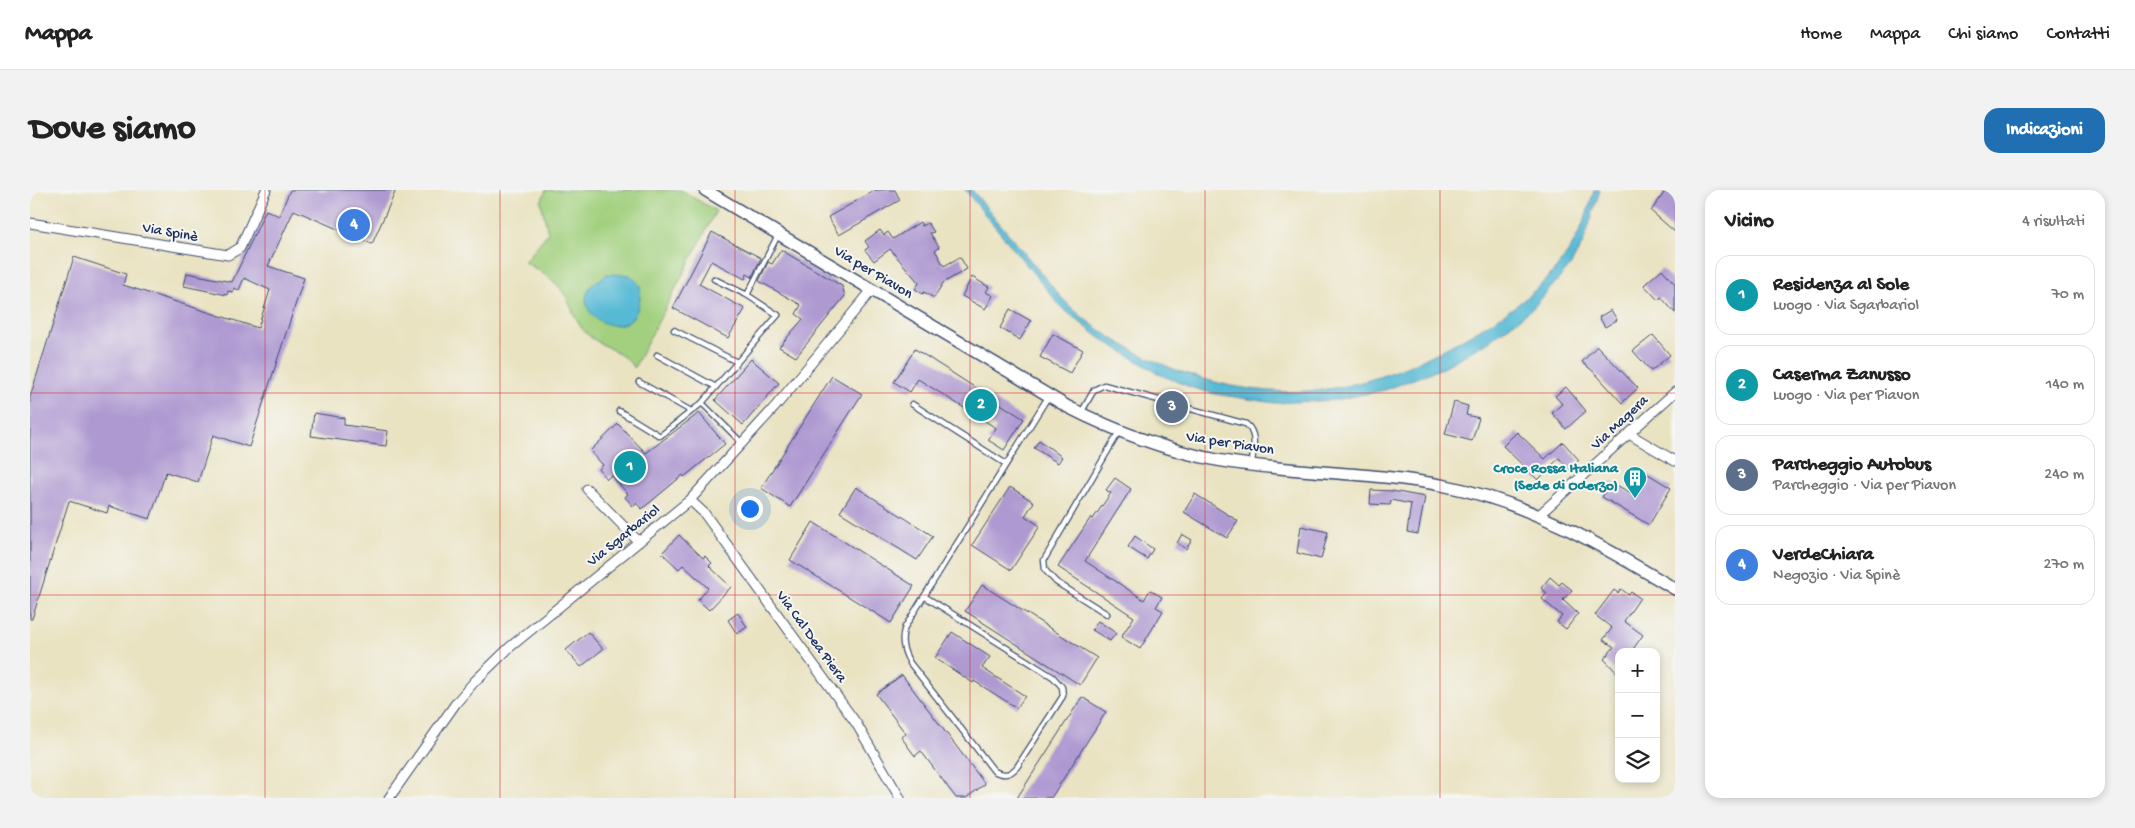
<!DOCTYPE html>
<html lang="it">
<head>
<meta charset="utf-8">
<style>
	:root { --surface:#fff; --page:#f2f2f2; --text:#222; --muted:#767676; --line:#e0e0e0; --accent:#1f6fb2 }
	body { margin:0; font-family:"Gochi Hand",sans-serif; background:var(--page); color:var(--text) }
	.controls { position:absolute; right:15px; bottom:15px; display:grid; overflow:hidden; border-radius:10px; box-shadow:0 2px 8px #0003 }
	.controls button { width:45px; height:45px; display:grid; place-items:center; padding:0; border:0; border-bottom:1px solid var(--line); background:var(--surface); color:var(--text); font:25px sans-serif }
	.you { position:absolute; left:719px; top:318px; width:18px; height:18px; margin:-12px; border:4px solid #fff; border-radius:50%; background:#1a73e8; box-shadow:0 0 0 8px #1a73e833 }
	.badge { display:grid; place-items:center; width:32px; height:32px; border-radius:50%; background:var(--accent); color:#fff; font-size:16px; font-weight:700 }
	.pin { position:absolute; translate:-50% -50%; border:2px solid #fff; box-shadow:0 1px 5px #0006 }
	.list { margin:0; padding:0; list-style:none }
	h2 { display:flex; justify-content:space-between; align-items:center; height:65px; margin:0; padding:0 20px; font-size:21px }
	h2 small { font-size:16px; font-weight:400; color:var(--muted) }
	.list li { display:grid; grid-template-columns:32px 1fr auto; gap:15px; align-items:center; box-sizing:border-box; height:80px; margin:0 10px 10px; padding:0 10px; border:1px solid var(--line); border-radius:15px }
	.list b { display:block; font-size:19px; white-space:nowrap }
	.list p { margin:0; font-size:16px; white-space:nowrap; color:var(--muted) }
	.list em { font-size:16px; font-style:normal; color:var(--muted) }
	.icon { flex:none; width:28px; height:28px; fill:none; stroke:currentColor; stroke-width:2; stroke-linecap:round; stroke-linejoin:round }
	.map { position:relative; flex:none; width:1645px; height:608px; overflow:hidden; border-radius:15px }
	header { display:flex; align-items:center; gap:30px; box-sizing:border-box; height:70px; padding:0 25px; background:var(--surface); border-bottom:1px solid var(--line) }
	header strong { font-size:24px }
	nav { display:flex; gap:28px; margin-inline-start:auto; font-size:18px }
	.intro { display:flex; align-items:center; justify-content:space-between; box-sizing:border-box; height:120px; padding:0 30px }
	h1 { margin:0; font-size:35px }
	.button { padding:12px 22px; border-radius:15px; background:var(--accent); color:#fff; font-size:18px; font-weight:700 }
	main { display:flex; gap:30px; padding:0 30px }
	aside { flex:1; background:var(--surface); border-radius:15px; box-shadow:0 2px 8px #0003 }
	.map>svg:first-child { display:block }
	.green { fill:#a2d07e; stroke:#5e806e }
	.water { fill:#56bad5; stroke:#38749a }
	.building { fill:#ae99d1 }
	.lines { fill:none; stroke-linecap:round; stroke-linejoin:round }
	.service-casing { stroke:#3a4a6d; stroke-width:7 }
	.minor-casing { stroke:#3a4a6d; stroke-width:11 }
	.tertiary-casing { stroke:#3a4a6d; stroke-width:14 }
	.service { stroke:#fff; stroke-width:4.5 }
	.minor { stroke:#fff; stroke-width:9 }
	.tertiary { stroke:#fff; stroke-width:11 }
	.grid { fill:none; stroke:#d62828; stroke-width:1; stroke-opacity:0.55 }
	.labels { text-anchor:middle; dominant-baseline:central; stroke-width:4; stroke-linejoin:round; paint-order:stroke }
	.street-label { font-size:15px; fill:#1b2f5e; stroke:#f6f6f2 }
	.culture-label { font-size:15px; font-weight:bold; fill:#0d838f; stroke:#f6f6f2; text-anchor:end }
</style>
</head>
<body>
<header>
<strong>Mappa</strong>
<nav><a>Home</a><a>Mappa</a><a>Chi siamo</a><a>Contatti</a></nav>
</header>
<div class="intro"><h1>Dove siamo</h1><a class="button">Indicazioni</a></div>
<main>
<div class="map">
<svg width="1645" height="608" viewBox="0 0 1645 608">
	<rect width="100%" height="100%" fill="#f6f6f2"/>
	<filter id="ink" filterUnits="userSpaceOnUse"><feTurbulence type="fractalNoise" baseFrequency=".02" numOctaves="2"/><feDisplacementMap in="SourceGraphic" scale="10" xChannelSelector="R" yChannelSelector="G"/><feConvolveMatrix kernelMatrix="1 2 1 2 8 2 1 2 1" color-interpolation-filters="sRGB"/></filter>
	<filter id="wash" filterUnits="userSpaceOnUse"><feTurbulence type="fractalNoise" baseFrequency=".0096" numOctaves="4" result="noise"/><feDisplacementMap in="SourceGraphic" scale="20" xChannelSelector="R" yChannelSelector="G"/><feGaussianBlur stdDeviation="1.12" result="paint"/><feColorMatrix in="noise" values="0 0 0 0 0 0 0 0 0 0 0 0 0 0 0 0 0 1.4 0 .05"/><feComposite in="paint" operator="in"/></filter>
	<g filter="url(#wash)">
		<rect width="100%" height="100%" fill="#eae3c2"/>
		<path class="green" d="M 516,0 L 651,0 L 686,21 L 604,178 C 593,161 571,157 557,144 C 545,133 542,116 534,103 C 525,89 508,80 494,72 L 518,43 L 511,12 Z"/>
		<path class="water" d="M 935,0 L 942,0 C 965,27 987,55 1010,82 C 1021,95 1031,109 1044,120 C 1072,145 1107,164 1141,178 C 1251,220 1338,204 1438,146 C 1502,110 1546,74 1564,0 L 1570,0 L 1553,53 L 1540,76 L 1502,119 L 1459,151 L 1412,178 L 1355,200 L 1305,210 L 1245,213 L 1185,204 L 1160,197 L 1131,185 L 1070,148 L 1032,118 Z
			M 577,84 L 600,85 L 610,95 C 615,162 541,132 559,99 C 562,93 572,89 577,84 Z"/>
		<g id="blocks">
			<path class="building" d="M 260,0 L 366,0 L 342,54 L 264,20 L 238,76 L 274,88 L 219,257 L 183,245 L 168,292 L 136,282 L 120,329 L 79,316 L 77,323 L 39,311 L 2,429 L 0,429 L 0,207 L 44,67 L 96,84 L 93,95 L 228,138 L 240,100 L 214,88 L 209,100 L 204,98 L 203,102 L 198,101 L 197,105 L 154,96 L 157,83 L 202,92 L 236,20 L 249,26 Z
				M 846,0 L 865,0 L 870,10 L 809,45 L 798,27 Z
				M 1636,0 L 1645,0 L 1645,42 L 1621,21 Z
				M 890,32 L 892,36 L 898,33 L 904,42 L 900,43 L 909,57 L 905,60 L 914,76 L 930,67 L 937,79 L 913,93 L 904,108 L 894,102 L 893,104 L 885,99 L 889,93 L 860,59 L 844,71 L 835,60 L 839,57 L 835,51 L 850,40 L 854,45 L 858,42 L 863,49 Z
				M 682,42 L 731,68 L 722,87 L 717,84 L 715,89 L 681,71 L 669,94 L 715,119 L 698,148 L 643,118 Z
				M 751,60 L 812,96 L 815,106 L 766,167 L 749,157 L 773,129 L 766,124 L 771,115 L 729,91 L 738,72 L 742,74 Z
				M 1632,79 L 1645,94 L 1645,123 L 1631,107 L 1628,110 L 1614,95 Z
				M 942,87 L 959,97 L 956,102 L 963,106 L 955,119 L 932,106 Z
				M 980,119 L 1001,131 L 990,150 L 970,138 Z
				M 1581,120 L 1587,130 L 1575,137 L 1569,127 Z
				M 1023,144 L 1053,160 L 1040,183 L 1010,167 Z
				M 1623,145 L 1640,165 L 1621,181 L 1603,161 Z
				M 1567,156 L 1608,198 L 1592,213 L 1565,183 L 1552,172 Z
				M 885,159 L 994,229 L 974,260 L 958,250 L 966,238 L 888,189 L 880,202 L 864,192 Z
				M 721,169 L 749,193 L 713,235 L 685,210 Z
				M 802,186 L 832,204 L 760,317 L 731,298 Z
				M 1536,197 L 1556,221 L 1536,239 L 1522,223 L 1532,214 L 1525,206 Z
				M 1424,212 L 1438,216 L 1436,225 L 1449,228 L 1442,251 L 1415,244 Z
				M 284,223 L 314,228 L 314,235 L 358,241 L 356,256 L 281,246 Z
				M 669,223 L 695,254 L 654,287 L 653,285 L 612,319 L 606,313 L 603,316 L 595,307 L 598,304 L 581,285 L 577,289 L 569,279 L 573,275 L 560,261 L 588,234 L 616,263 Z
				M 1487,242 L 1515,269 L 1533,252 L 1549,270 L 1539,280 L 1529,268 L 1508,290 L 1473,256 Z
				M 1009,250 L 1032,267 L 1028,273 L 1004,258 Z
				M 1618,284 L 1641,298 L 1619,335 L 1572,307 L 1581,292 L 1606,306 Z
				M 1085,288 L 1101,299 L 1055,371 L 1114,410 L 1120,400 L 1132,407 L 1126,417 L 1133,421 L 1110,459 L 1091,447 L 1104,427 L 1028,377 L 1061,327 L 1063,329 L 1081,303 L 1076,300 Z
				M 826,297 L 903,346 L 887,370 L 810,322 Z
				M 980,297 L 1004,312 L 995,326 L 1010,336 L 981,380 L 942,355 Z
				M 1341,300 L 1362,301 L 1395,307 L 1388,344 L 1377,342 L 1381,314 L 1361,310 L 1360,315 L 1340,314 Z
				M 1165,304 L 1208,331 L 1197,348 L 1154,322 Z
				M 783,332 L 884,396 L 861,433 L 760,370 Z
				M 1271,336 L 1298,342 L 1291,369 L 1267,363 Z
				M 1152,344 L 1162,350 L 1156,359 L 1147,353 Z
				M 649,345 L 673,368 L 675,366 L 682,373 L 679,376 L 701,397 L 679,420 L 668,410 L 678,398 L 653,375 L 649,379 L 632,363 Z
				M 1105,346 L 1123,359 L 1117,369 L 1098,357 Z
				M 1520,387 L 1529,395 L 1532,392 L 1542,400 L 1533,410 L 1548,424 L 1536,439 L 1527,432 L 1532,426 L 1512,409 L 1517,403 L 1511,398 Z
				M 952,395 L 1067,468 L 1050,495 L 935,421 Z
				M 1591,399 L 1599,405 L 1601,402 L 1610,408 L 1594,431 L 1613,445 L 1601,462 L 1589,462 L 1589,485 L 1574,469 L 1584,457 L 1573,450 L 1582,438 L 1565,425 L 1584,400 L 1588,403 Z
				M 708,423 L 717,437 L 707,444 L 698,430 Z
				M 1068,431 L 1086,443 L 1080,451 L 1062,440 Z
				M 558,442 L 573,459 L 551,477 L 536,460 Z
				M 922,442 L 960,467 L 952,478 L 995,506 L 987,518 L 944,491 L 943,493 L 905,468 Z
				M 872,485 L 955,594 L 936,608 L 926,608 L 891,561 L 885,566 L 871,547 L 876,544 L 846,504 Z
				M 1052,507 L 1076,522 L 1021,608 L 987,608 Z"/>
		</g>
	</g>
	<g filter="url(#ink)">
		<use href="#blocks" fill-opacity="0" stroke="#3a4a6d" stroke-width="1"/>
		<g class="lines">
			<g class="service-casing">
				<path id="service" d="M 684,89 L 717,105 L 748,45
					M 644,140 L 707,172
					M 627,165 L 686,197
					M 609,192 L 661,221
					M 672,213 L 712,253
					M 882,214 L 976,274
					M 589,221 L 630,246 L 672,213 L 748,125 L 717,105
					M 1051,223 L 1064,200 L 1074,195 L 1216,234 C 1228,244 1223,260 1222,273
					M 894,406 L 1023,487 L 1032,497 L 1033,506 L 987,577 C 980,585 974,586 964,581 L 880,473 C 873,461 870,450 875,437 L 1018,207
					M 1077,424 L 1026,392 L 1015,380 L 1014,370 L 1089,242"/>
			</g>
			<g class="minor-casing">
				<path id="minor" d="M 0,33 L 198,65 L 210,58 L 236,0
					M 1599,244 L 1645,271
					M 557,299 L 609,352
					M 660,310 L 674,323 L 826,533 L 870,608
					M 1509,325 L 1645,202
					M 359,608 L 426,513 L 444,492 L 480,457 L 660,310 L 744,218 L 842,100"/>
			</g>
			<g class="tertiary-casing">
				<path id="tertiary" d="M 675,0 L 1038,217 C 1085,241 1135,260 1187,270 C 1263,284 1340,281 1416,296 C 1500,313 1573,356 1645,399"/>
			</g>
			<use href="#service" class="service"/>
			<use href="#minor" class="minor"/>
			<use href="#tertiary" class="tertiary"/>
		</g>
	</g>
	<path class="grid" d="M 235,0 L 235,608M 470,0 L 470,608M 705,0 L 705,608M 940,0 L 940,608M 1175,0 L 1175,608M 1410,0 L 1410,608M 0,203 L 1645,203M 0,405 L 1645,405"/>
	<defs>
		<g id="building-pin" transform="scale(1.25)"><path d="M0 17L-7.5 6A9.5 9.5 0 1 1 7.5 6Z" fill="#0f9aa8" stroke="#f6f6f2"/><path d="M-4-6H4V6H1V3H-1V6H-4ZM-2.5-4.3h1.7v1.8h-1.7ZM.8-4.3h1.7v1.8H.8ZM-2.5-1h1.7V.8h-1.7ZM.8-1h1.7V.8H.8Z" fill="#fff"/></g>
	</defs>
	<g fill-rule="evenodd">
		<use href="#building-pin" x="1605" y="288"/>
	</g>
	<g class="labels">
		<g class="street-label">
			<text transform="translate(140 43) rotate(10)">Via Spinè</text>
			<text transform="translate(843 83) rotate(31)">Via per Piavon</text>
			<text transform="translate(1590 233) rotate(-43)">Via Magera</text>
			<text transform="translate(1200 254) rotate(9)">Via per Piavon</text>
			<text transform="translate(594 346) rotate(-39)">Via Sgarbariol</text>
			<text transform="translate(781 447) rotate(54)">Via Cal Dea Piera</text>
		</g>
		<g class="culture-label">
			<text x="1588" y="279">Croce Rossa Italiana<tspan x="1588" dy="17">(Sede di Oderzo)</tspan></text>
		</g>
	</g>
</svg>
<div class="controls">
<button>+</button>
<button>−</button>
<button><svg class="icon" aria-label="layers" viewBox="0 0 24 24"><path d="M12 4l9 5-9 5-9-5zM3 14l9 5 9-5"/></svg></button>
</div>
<div class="you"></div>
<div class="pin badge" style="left:600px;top:277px;background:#0f9aa8">1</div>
<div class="pin badge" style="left:951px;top:215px;background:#0f9aa8">2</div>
<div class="pin badge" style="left:1142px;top:217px;background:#5c6f8a">3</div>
<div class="pin badge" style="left:324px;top:35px;background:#3f7fe0">4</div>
</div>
<aside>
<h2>Vicino<small>4 risultati</small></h2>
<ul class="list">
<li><span class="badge" style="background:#0f9aa8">1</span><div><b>Residenza al Sole</b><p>Luogo · Via Sgarbariol</p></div><em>70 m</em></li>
<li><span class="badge" style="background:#0f9aa8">2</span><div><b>Caserma Zanusso</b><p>Luogo · Via per Piavon</p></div><em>140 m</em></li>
<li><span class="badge" style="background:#5c6f8a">3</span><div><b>Parcheggio Autobus</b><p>Parcheggio · Via per Piavon</p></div><em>240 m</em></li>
<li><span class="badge" style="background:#3f7fe0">4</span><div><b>VerdeChiara</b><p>Negozio · Via Spinè</p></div><em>270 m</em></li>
</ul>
</aside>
</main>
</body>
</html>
